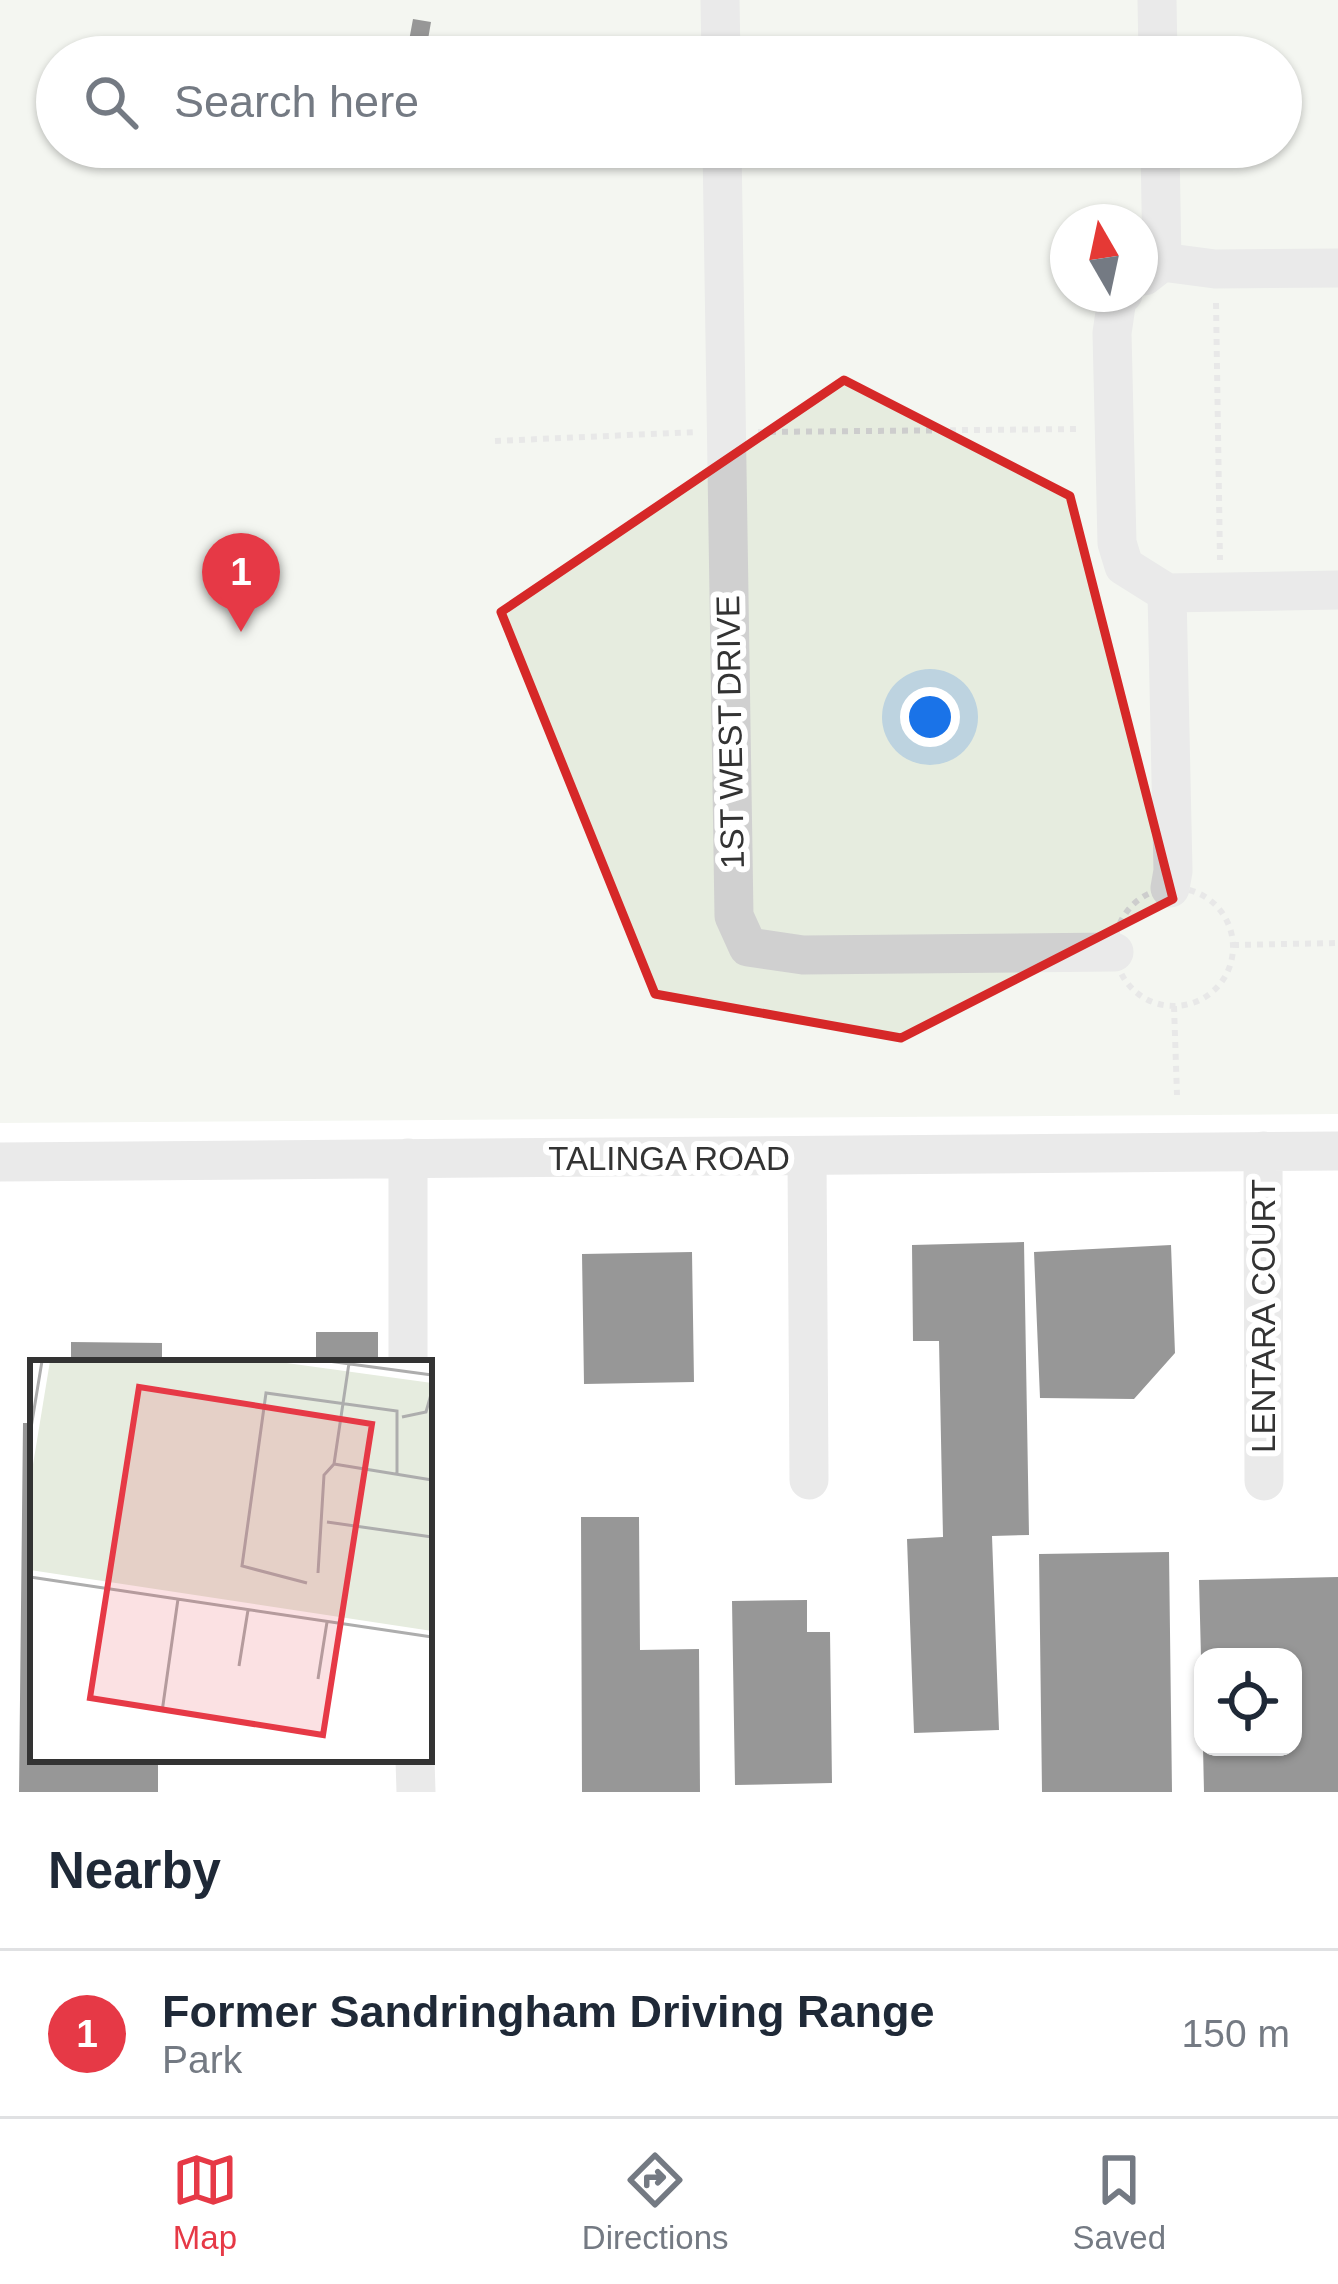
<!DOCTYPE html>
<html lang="en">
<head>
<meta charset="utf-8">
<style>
	:root { --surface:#fff; --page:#f2f2f3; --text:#1f2937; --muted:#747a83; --line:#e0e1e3; --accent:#e63946 }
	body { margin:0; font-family:Arial,sans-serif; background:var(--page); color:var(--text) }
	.controls { position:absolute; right:36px; bottom:36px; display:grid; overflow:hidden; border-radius:24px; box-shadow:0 3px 9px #0004 }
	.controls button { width:108px; height:108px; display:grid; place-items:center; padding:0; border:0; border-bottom:3px solid var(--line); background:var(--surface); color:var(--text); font:60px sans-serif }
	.compass { position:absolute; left:1050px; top:204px; width:108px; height:108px; border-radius:50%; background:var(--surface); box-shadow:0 3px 9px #0004; rotate:351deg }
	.you { position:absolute; left:930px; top:717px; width:42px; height:42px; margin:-30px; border:9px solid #fff; border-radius:50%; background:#1a73e8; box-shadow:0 0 0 18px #1a73e833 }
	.badge { display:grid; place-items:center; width:78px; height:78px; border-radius:50%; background:var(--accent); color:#fff; font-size:39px; font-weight:700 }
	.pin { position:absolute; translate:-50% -99px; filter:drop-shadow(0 3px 6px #0008) }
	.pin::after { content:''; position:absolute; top:63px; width:42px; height:36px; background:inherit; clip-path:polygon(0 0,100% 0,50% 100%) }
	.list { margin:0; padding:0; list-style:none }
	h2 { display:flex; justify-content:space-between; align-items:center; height:156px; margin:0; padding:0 48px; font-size:51px }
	h2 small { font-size:39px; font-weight:400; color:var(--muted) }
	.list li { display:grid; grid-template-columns:78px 1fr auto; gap:36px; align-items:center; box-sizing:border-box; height:168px; padding:0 48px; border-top:3px solid var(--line) }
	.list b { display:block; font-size:45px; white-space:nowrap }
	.list p { margin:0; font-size:39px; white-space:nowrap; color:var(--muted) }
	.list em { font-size:39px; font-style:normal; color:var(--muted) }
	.icon { flex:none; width:66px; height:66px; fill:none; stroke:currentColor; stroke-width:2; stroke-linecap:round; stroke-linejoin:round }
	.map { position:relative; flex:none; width:1338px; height:1792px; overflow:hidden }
	.search { position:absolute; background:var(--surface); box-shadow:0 3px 9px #0004; left:36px; right:36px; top:36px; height:132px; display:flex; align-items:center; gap:30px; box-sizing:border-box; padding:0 42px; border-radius:66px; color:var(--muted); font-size:45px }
	.sheet { height:324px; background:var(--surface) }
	nav { display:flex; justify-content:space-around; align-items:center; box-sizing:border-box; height:168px; border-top:3px solid var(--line); background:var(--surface); font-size:33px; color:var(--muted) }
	nav a { display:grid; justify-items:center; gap:6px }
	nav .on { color:var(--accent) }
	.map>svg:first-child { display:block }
	.green { fill:#e6ecdf; fill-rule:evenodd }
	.building { fill:#1a1a1a }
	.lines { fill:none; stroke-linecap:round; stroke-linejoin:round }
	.path { stroke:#cdcdcd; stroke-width:6; stroke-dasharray:6 6; stroke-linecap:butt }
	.minor { stroke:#d0d0d0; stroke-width:39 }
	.marked { fill:none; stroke:#d62828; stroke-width:9; stroke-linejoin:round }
	.labels { text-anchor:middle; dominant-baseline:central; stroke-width:12; stroke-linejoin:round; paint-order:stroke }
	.street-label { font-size:33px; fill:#333; stroke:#fff }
	.inset-road { fill:none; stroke:#adadad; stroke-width:3 }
	.view { fill:#e63946; fill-opacity:0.15; stroke:#e63946; stroke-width:6 }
	.inset-edge { fill:none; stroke:#333; stroke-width:6 }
</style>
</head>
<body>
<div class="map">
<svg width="1338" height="1792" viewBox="0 0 1338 1792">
	<rect width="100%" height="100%" fill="#fff"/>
	<path class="green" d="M 0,0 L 1338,0 L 1338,1114 L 0,1123 ZM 57,57 L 1281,57 L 1281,147 L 57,147 ZM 1068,222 L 1140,222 L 1140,294 L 1068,294 Z"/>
	<path class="building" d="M 413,19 L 431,22 L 425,57 L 406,57 Z
		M 468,42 L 482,43 L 482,57 L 468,57 Z
		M 1024,1242 L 1029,1535 L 992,1536 L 999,1730 L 914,1733 L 907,1539 L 943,1537 L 939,1341 L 913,1341 L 912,1245 Z
		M 1171,1245 L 1175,1353 L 1134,1399 L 1040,1398 L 1034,1252 Z
		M 692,1252 L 694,1382 L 584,1384 L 582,1254 Z
		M 316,1332 L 378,1332 L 378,1363 L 316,1363 Z
		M 71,1342 L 162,1343 L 162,1363 L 71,1363 Z
		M 23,1423 L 33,1423 L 33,1759 L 158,1759 L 158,1792 L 19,1792 Z
		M 581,1517 L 639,1517 L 640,1650 L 699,1649 L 700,1792 L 582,1792 Z
		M 1169,1552 L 1172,1792 L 1042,1792 L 1039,1554 Z
		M 1338,1577 L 1338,1792 L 1204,1792 L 1203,1747 L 1293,1747 L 1293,1657 L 1201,1657 L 1199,1580 Z
		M 807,1600 L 807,1632 L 830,1632 L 832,1783 L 735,1785 L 732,1601 Z"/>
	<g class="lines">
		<path class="path" d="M 1216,303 L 1220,560
			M 758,432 L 1080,429
			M 495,441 L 696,432
			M1115 947a59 59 0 1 1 118 0a59 59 0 1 1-118 0Z
			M 1233,945 L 1338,943
			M 1174,1006 L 1177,1095"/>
		<path class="minor" d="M 720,0 L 721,57
			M 1157,0 L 1158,57
			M 722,147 L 734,916 L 748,947 L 803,955 L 1114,952
			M 1162,262 L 1215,269 L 1338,268
			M 1144,276 L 1162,262 L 1160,147
			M 1123,294 L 1117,299 L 1112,333 L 1117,543 L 1124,566 L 1167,593 L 1173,871 L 1170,888
			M 1167,593 L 1338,590
			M 1263,1151 L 1264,1481
			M 807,1157 L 809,1480
			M 408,1158 L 408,1363
			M 0,1162 L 1338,1151
			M 415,1759 L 416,1792"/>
	</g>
	<path d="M0 0H1338V1792H0ZM 844,380 L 1070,496 L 1173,899 L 901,1038 L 655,994 L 501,612 Z" fill="#fff" fill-opacity=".55" fill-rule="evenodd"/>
	<path class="marked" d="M 844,380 L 1070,496 L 1173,899 L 901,1038 L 655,994 L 501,612 Z"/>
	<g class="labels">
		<g class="street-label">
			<text transform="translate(730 732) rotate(-91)">1ST WEST DRIVE</text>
			<text x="669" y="1158">TALINGA ROAD</text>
			<text transform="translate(1263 1316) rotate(-90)">LENTARA COURT</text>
		</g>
	</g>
	<g transform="translate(30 1360)">
		<rect width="402" height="402" fill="#fff"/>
		<path d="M 20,1 L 242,1 L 402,23 L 402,271 L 0,210 L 0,123 Z" fill="#e6ecdf"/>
		<path class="inset-road" d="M 298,1 L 402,15M 372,57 L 396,52 L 402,31M 0,74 L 12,1M 304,104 L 402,120M 297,162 L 402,177M 288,213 L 294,115 L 304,104 L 319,3M 0,217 L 402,277M 277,223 L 212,206 L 236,33 L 367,51 L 367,115M 209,306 L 218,250M 288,319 L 297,262M 132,352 L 148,239"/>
		<path class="view" d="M 109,27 L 342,64 L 293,375 L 60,338 Z"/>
		<rect width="402" height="402" class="inset-edge"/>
	</g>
</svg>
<div class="controls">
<button><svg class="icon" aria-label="locate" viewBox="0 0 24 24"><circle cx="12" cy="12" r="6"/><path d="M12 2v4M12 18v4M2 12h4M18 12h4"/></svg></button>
</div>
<svg class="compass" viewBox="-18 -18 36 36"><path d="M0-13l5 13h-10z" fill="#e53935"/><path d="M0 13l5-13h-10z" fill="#747a83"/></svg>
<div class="you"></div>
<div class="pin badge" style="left:241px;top:632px">1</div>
<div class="search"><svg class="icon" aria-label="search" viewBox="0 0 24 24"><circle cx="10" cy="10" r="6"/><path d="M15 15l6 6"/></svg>Search here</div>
</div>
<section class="sheet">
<h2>Nearby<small></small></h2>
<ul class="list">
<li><span class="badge">1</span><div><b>Former Sandringham Driving Range</b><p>Park</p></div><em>150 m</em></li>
</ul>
</section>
<nav>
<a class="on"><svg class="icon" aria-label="map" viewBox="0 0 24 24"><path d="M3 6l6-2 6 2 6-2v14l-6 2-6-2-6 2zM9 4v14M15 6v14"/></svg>Map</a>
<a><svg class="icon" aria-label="directions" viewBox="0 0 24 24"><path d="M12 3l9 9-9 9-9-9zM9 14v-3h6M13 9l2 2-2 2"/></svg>Directions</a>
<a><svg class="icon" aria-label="saved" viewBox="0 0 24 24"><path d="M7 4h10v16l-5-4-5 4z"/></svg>Saved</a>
</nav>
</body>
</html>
